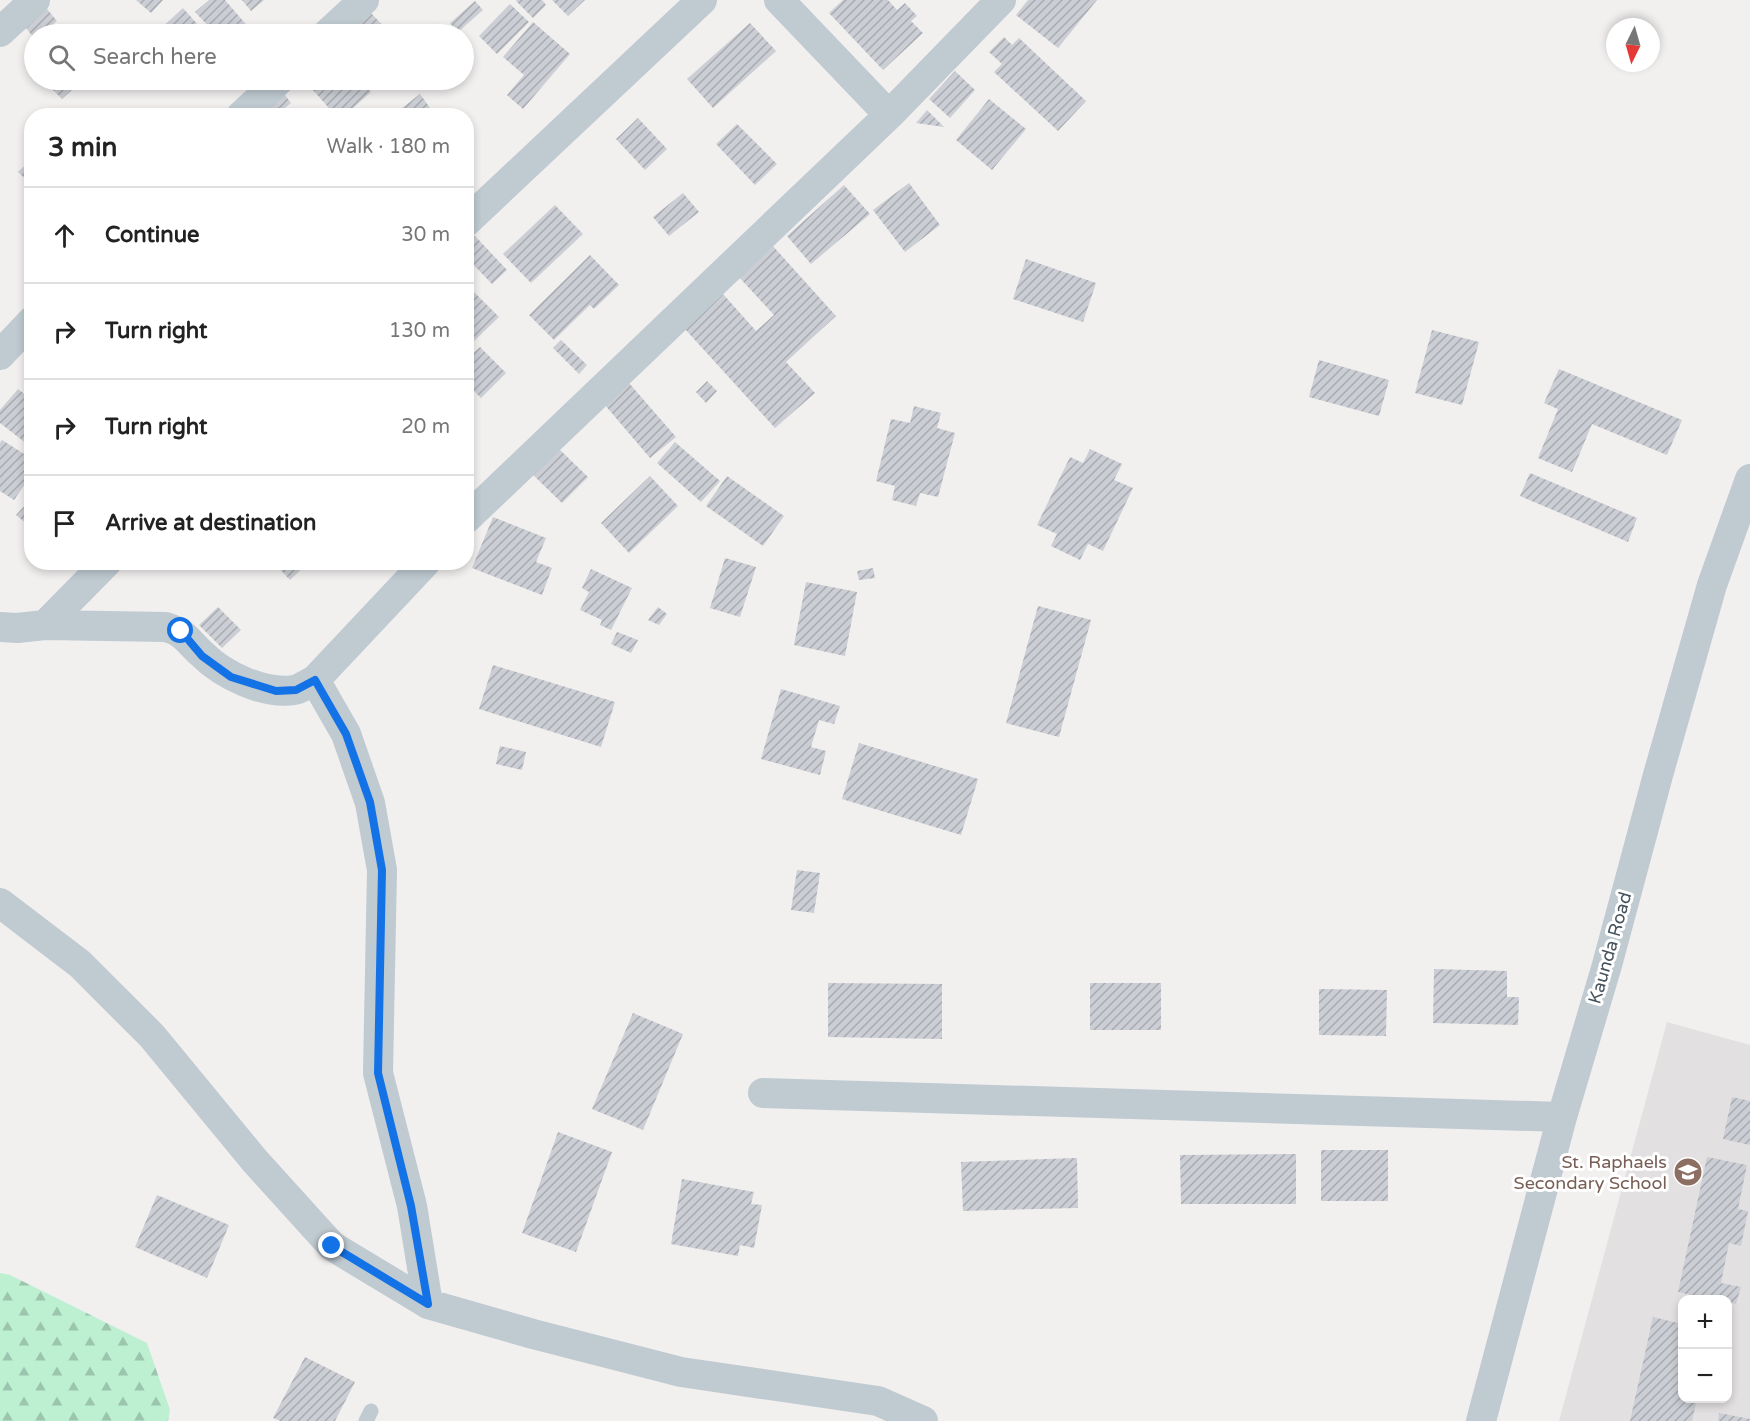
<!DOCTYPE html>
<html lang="en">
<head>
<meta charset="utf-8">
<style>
	:root { --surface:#fff; --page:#f2f2f2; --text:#222; --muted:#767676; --line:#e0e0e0 }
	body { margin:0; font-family:"Varela Round",sans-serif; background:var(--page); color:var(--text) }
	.controls { position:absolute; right:18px; bottom:18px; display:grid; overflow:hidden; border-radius:12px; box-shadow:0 3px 9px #0003 }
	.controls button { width:54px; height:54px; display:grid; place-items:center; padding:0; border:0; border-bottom:2px solid var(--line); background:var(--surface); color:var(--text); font:30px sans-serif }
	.compass { position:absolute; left:1606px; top:18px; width:54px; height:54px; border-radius:50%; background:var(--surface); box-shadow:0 3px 9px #0003; rotate:185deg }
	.stop { position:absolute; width:18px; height:18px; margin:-14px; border:4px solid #1472e7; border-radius:50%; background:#fff }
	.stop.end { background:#1472e7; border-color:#fff; box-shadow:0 2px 6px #0008 }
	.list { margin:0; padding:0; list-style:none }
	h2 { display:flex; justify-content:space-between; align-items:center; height:78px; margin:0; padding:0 24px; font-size:26px }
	h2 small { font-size:20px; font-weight:400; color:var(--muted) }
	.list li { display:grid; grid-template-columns:39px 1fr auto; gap:18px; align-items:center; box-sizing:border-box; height:96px; padding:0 24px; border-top:2px solid var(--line) }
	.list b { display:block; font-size:22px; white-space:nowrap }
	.list em { font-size:20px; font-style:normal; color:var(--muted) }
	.icon { flex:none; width:33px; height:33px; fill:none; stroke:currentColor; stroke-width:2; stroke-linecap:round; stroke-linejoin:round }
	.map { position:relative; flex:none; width:1750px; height:1421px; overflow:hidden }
	.search { position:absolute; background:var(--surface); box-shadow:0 3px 9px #0003; left:24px; top:24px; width:450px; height:66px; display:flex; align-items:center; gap:15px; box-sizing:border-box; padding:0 21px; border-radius:33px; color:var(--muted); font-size:22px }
	.panel { position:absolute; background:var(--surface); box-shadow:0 3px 9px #0003; left:24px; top:108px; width:450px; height:462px; border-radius:24px }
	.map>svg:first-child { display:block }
	.education { fill:#e3e0e1; fill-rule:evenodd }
	.forest { fill:url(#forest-firs) }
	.building { fill:url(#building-hatch) }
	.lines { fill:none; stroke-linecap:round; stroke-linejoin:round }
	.service { stroke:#bfcad1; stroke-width:15 }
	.minor { stroke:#bfcad1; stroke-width:30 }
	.route { stroke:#1472e7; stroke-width:8 }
	.labels { text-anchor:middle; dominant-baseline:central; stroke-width:6; stroke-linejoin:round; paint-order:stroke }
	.street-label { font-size:18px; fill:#46535d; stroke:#fff }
	.education-label { font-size:18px; fill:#785e54; stroke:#fff; text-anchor:end }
</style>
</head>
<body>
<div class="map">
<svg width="1750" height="1421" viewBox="0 0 1750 1421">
	<defs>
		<pattern id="forest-firs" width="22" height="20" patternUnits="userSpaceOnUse" patternTransform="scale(1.5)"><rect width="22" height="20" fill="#bcf0d0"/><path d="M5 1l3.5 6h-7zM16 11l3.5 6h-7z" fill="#9bc5ac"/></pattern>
		<pattern id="building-hatch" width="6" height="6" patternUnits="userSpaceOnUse" patternTransform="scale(1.5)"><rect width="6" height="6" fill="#cbced4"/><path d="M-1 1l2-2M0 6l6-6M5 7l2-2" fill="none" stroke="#a7aaaf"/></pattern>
	</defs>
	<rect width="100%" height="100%" fill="#f2efef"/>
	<path class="education" d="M 1667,1022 L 1750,1045 L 1750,1421 L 1559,1421 ZM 1682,1300 L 1728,1300 L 1728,1398 L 1682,1398 Z"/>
	<path class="forest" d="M 0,1273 L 10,1275 L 147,1343 L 170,1410 L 168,1421 L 0,1421 Z"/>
	<path class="building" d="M 136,0 L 163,0 L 151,13 Z
		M 209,0 L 225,0 L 250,29 L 243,34 L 216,34 L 195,12 Z
		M 242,0 L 264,0 L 251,11 Z
		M 517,0 L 542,0 L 546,5 L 533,18 L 516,1 Z
		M 552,0 L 585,0 L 568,16 Z
		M 843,0 L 888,0 L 897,10 L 905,3 L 917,16 L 911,21 L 923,33 L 883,70 L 829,13 Z
		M 1028,0 L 1097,0 L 1058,48 L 1016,15 Z
		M 475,1 L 483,10 L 458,32 L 450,23 Z
		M 42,3 L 57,21 L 42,34 L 34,34 L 34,38 L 21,22 Z
		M 510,4 L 529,22 L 497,54 L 479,36 Z
		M 183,8 L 199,26 L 190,34 L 155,34 Z
		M 368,10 L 391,34 L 342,34 Z
		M 533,22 L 570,54 L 523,109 L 507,95 L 524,75 L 503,57 Z
		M 750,23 L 776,51 L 713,108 L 687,79 Z
		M 1004,37 L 1012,45 L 1019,38 L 1086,101 L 1058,131 L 994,72 L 1002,64 L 989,52 Z
		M 955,71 L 975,90 L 950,118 L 929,99 Z
		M 43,80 L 83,80 L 62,99 Z
		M 304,80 L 360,80 L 371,92 L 344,116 L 336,116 Z
		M 282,91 L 291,103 L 275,116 L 255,116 Z
		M 420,94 L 433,112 L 428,116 L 392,116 Z
		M 989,99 L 1026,129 L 992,170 L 956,140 Z
		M 927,110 L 944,127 L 916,123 Z
		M 638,118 L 667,149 L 645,170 L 616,139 Z
		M 737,124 L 777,164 L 755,185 L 716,144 Z
		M 32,159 L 32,185 L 18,172 Z
		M 909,183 L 940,225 L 905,252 L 873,210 Z
		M 844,185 L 870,214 L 811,264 L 787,236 Z
		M 683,193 L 699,212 L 669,236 L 653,217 Z
		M 555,205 L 583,234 L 531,283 L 503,254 Z
		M 475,236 L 507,270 L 492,284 L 466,257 L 466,244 Z
		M 772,245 L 836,316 L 786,362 L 815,393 L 775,428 L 684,328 L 723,294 L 756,331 L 774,315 L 738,276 Z
		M 590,255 L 619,285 L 594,309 L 590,305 L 554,340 L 529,315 Z
		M 1026,259 L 1096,283 L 1083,322 L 1013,299 Z
		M 466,284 L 499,317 L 473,342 L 466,336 Z
		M 1432,330 L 1479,342 L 1462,405 L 1415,393 Z
		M 561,340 L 587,365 L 579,374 L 553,348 Z
		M 480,347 L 506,373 L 481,398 L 466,383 L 466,360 Z
		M 1319,360 L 1389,380 L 1379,416 L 1309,397 Z
		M 1559,369 L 1682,420 L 1667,455 L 1592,424 L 1572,472 L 1538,458 L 1558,409 L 1544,403 Z
		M 707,381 L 717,391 L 706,403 L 696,392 Z
		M 629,383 L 676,437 L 650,458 L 604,404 Z
		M 18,389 L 32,400 L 32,438 L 27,444 L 0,423 L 0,410 Z
		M 914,406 L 941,413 L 937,428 L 955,433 L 938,497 L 920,493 L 916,506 L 892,500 L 895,486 L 876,481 L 891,419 L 910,423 Z
		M 2,440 L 32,459 L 32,474 L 14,500 L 0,491 L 0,443 Z
		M 675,442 L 720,481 L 701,502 L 657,463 Z
		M 557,447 L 588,477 L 562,503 L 531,473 Z
		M 1090,449 L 1122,464 L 1114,480 L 1133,488 L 1103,551 L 1088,544 L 1080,560 L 1051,546 L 1057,534 L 1037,525 L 1070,457 L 1083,463 Z
		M 1530,473 L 1637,518 L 1628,542 L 1520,496 Z
		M 650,476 L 678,506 L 629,553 L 601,523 Z
		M 727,476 L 784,516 L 763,546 L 706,506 Z
		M 32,498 L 32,528 L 16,515 Z
		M 493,517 L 546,538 L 536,562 L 552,568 L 542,595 L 472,568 Z
		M 725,558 L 756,567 L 740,617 L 710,608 Z
		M 273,562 L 309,562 L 290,580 Z
		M 873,568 L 875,578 L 859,580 L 857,571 Z
		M 591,569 L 632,588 L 611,630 L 600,625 L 602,620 L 580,610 L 589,592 L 582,588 Z
		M 806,582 L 857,592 L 845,656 L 794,645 Z
		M 1038,606 L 1091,620 L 1059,737 L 1006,723 Z
		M 218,607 L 241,630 L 222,648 L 199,625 Z
		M 658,607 L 667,614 L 659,625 L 648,620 Z
		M 617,632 L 638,640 L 631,653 L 611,644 Z
		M 493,665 L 615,702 L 601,747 L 479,709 Z
		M 781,689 L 840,706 L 834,724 L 819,720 L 811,747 L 826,751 L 820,775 L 761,759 Z
		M 859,743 L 978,779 L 961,835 L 842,799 Z
		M 500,746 L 526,752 L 522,770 L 496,764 Z
		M 797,870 L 820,873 L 814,913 L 791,910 Z
		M 1434,969 L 1507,971 L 1507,997 L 1519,997 L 1518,1025 L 1433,1023 Z
		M 828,983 L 942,984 L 942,1039 L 828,1037 Z
		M 1090,983 L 1161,983 L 1161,1030 L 1090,1030 Z
		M 1319,989 L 1387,990 L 1386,1036 L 1319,1035 Z
		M 633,1013 L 683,1034 L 643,1130 L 592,1109 Z
		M 1732,1097 L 1750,1101 L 1750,1145 L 1723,1139 Z
		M 558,1132 L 612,1152 L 576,1252 L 522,1233 Z
		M 1321,1150 L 1388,1150 L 1388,1201 L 1321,1201 Z
		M 1296,1154 L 1296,1204 L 1181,1204 L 1180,1155 Z
		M 1707,1157 L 1747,1165 L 1738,1209 L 1748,1211 L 1741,1246 L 1729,1243 L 1721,1283 L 1741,1287 L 1736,1304 L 1728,1302 L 1728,1300 L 1714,1300 L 1678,1292 Z
		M 1077,1158 L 1078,1208 L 963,1211 L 961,1162 Z
		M 682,1179 L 754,1192 L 751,1204 L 762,1205 L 754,1248 L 740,1245 L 738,1256 L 671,1244 Z
		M 157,1195 L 229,1225 L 207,1278 L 135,1247 Z
		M 1653,1317 L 1682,1324 L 1682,1398 L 1697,1398 L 1692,1421 L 1630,1421 Z
		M 305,1357 L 355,1382 L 335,1421 L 280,1421 L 273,1418 Z
		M 1719,1413 L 1750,1419 L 1750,1421 L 1718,1421 Z"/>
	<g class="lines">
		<path class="service" d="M 366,1421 L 371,1411"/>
		<path class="minor" d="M 779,0 L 889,115
			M 0,32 L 35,0
			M 327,34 L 364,0
			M 241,116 L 279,80
			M 466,222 L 702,0
			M 0,355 L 32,321
			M 466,519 L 889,115 L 1001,0
			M 45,625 L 107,562
			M 0,627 L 17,628 L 45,625 L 166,627 C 186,633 187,641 202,654 C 223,675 264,695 294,690 C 301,689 308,683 315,680 L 426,562
			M 315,680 L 346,734 L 370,803 L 382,870 L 378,1073 L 412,1206 L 428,1304
			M 0,903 L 80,964 L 152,1036 L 255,1161 L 332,1246 L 428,1304 L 533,1334 L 681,1372 L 878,1401 L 923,1421
			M 763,1093 L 1562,1117
			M 1481,1421 L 1562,1117 L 1607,965 L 1658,775 L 1712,585 L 1750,479"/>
	</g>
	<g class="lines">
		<path class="route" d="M 181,631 L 202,656 L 231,677 L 276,691 L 296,690 L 315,680 L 346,734 L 370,802 L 382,870 L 378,1073 L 411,1206 L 428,1304 L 332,1246"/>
	</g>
	<defs>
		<g id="school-disc" transform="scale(1.5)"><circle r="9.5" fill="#8d6e63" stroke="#fff"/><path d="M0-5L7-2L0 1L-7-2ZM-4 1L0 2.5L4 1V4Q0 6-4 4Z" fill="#fff"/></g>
	</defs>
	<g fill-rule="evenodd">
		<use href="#school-disc" x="1688" y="1172"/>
	</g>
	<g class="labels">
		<g class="street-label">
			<text transform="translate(1610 948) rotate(-74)">Kaunda Road</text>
		</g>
		<g class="education-label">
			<text x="1667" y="1162">St. Raphaels<tspan x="1667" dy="21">Secondary School</tspan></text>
		</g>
	</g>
</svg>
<div class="controls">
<button>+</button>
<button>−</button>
</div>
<svg class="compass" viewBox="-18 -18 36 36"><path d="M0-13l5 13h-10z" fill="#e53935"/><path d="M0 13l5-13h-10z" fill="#767676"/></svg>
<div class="stop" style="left:181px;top:631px"></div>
<div class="stop end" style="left:332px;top:1246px"></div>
<div class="search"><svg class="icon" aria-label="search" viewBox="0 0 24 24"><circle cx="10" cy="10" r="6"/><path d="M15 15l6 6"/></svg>Search here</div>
<section class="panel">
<h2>3 min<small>Walk · 180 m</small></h2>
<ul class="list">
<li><svg class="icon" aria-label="ahead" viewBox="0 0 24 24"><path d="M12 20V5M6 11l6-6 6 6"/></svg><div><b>Continue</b></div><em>30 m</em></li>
<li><svg class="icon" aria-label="right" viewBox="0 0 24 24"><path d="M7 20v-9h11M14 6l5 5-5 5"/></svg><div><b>Turn right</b></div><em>130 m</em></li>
<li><svg class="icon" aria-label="right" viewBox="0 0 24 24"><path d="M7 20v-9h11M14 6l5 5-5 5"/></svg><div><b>Turn right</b></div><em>20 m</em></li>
<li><svg class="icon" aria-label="arrive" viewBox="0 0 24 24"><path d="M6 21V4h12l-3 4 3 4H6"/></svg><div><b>Arrive at destination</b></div></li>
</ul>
</section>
</div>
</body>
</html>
